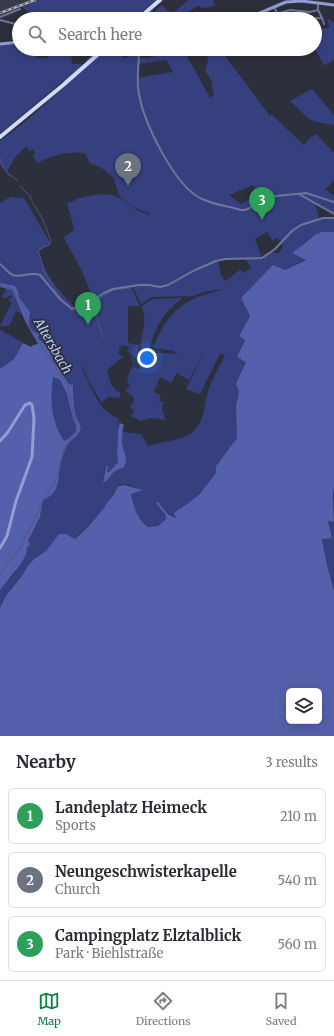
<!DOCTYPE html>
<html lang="en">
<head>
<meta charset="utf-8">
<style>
	:root { --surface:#fff; --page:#f7f7f7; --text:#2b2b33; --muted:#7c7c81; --line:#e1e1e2; --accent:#0b8043 }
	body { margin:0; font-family:Merriweather,serif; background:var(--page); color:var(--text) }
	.controls { position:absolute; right:12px; bottom:12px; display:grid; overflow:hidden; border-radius:6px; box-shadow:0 2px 10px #0003 }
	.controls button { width:36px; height:36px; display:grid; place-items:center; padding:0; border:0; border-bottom:1px solid var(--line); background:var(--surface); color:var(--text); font:20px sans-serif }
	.you { position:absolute; left:147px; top:358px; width:14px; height:14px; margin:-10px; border:3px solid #fff; border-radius:50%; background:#1a73e8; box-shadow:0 0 0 6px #1a73e833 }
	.badge { display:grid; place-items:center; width:26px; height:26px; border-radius:50%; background:var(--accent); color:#fff; font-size:13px; font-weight:700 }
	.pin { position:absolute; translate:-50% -33px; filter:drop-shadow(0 1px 2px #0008) }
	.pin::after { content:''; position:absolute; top:21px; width:14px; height:12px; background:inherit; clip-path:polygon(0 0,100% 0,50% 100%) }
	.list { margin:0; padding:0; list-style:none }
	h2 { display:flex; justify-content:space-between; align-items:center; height:52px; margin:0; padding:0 16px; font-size:17px }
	h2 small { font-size:13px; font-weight:400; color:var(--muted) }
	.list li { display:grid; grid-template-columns:26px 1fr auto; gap:12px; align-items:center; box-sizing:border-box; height:56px; margin:0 8px 8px; padding:0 8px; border:1px solid var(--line); border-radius:6px }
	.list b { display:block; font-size:15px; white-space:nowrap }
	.list p { margin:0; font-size:13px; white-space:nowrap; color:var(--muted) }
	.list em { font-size:13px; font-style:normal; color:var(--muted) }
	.icon { flex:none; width:22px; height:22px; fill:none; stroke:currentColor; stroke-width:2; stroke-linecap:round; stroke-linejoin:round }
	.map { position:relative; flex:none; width:334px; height:736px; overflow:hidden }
	.search { position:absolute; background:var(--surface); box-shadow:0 2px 10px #0003; left:12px; right:12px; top:12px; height:44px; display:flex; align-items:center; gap:10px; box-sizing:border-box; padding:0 14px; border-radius:22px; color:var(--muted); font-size:15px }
	.sheet { height:244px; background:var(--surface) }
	nav { display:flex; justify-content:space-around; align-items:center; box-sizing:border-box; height:56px; border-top:1px solid var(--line); background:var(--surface); font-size:11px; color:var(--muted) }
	nav a { display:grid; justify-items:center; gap:2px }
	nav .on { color:var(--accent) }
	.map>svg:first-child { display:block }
	.built { fill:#373b4c }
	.green { fill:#37407f; fill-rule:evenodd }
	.forest { fill:#5460ab; fill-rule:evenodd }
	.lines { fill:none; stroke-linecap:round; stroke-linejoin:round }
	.stream { stroke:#535284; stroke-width:1 }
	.street { stroke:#6e7698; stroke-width:2 }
	.secondary { stroke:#919dd3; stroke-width:3 }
	.highway { stroke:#d2dafc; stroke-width:4 }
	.rail-casing { stroke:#b1b3bd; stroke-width:2.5 }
	.rail { stroke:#2c2f3c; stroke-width:1; stroke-dasharray:3; stroke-linecap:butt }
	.labels { text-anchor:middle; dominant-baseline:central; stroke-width:3.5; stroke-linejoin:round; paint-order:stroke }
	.water-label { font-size:13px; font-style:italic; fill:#c1cbf5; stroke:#2c2f3c }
</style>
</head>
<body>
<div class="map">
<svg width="334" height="736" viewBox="0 0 334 736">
	<rect width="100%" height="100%" fill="#2c2f3c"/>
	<path class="built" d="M 0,0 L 41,0 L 0,15 Z"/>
	<path class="green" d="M 40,0 L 156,0 L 134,19 L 37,19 L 22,7 Z
		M 163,0 L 164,0 L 151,11 L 153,13 L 162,5 L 171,14 L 189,0 L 213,0 L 215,6 L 205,8 L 197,6 L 182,17 L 177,17 L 175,19 L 141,19 Z
		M 328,19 L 334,23 L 334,60 L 324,65 L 315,49 L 315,29 L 329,28 Z
		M 19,42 L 19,49 L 36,49 L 37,58 L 48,58 L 44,49 L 68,49 L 69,51 L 71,51 L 72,64 L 84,64 C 90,54 97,49 109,49 L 110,55 L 120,52 L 124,59 L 137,51 L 138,58 L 150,58 L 171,49 L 186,49 L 189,62 L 190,61 L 210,98 L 212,97 L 214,94 L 212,88 L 212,82 L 205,70 L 208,62 L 206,49 L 221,49 L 228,60 L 270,116 L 272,115 L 304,145 L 310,138 L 316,134 L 334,153 L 334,180 L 325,189 L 334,196 L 334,213 L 315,203 L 319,219 L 334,218 L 334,232 C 314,232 307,240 293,253 L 306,259 L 285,270 L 273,266 L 241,298 L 250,316 L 239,336 L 245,340 L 240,350 L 246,362 L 237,384 L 239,392 L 236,406 L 237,438 L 216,466 L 216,473 C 212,478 207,483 204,488 L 177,518 C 165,514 165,506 157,503 L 165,514 L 166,519 L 158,526 L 147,527 C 137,518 134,507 131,494 L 142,490 L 127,484 L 118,485 C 108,507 93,522 75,539 L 66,534 L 59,534 L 46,551 L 34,559 L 27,567 L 22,576 L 0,608 L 0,590 L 5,582 L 11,578 L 26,555 L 27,548 L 30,544 L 28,541 L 40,517 L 43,500 C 62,492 56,471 62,456 C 66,447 73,440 78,432 L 75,414 L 73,385 L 69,384 C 66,379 63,373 59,368 C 57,365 55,364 53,361 C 51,355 49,349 45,344 C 40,339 32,331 29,325 C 28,321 30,316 30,312 L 19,297 L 18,291 L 15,286 L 0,283 L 0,203 L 10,197 L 24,198 L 51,244 L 39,251 C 44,274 59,292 75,307 L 87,304 L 94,300 L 81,269 L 64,238 L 64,237 L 73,231 L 74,228 L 67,203 L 75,201 L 75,199 C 89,196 107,190 121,199 C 130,204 137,212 148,214 L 150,217 L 149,213 L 135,208 L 120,197 L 113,177 L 103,169 L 90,163 L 85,153 C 67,151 53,155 37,163 L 33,157 L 35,153 L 33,149 L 29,151 L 27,146 L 16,156 L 7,171 L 10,175 L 9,176 L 0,164 L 0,141 L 20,126 L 68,84 L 64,80 L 0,134 L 0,44 ZM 166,60 L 173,72 L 138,78 L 138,64 ZM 253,185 L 259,197 L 250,199 L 241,204 L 229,195 ZM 267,232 L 273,241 L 277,238 L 281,241 L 279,243 L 283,247 L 279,253 L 270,252 L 262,258 L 255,239 ZM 245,259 L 251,268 L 243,273 L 240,270 L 225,281 C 220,275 219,267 218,260 ZM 131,286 L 134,289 L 141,304 L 152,297 L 193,296 L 204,292 L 222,289 L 222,290 C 185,298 167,311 154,347 L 173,351 L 178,354 L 149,352 C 153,330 164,311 183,298 L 155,299 L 151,300 L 142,306 C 144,313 145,319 144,326 C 143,335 138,346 143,354 L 141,357 L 144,359 L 139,370 L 132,366 L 127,379 L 130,387 L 125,390 L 134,398 L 134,402 L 130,406 L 134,411 L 131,416 L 141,421 L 152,418 L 165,420 L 162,408 L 164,402 L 159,401 L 161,395 L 154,392 L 160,377 L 171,383 L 177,373 L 189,380 L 207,347 L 186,389 L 200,394 L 220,353 L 225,355 C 220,366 213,377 209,389 C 203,404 206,424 190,434 C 177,442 163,441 148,446 L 141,434 L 122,432 C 122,437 122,443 123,448 C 125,455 130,463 122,468 C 119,470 116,470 113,472 C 109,476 108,481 103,483 L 105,467 L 109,472 L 118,462 L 117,453 L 118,431 L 120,423 L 118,422 L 119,419 C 114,416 109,414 105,410 C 96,401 87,379 82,367 L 83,367 L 89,381 L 101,402 L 109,397 L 119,398 L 121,393 C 110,388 110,380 107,370 L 123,357 L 118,353 L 122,345 L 130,347 L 127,351 L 136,358 L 139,345 L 128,343 L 128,306 L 140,306 Z
		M 312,89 L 334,115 L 334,125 L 317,122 L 309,119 L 290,101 Z
		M 6,288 L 12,290 L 22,314 L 16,311 L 9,326 L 0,326 L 12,302 L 8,300 L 12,297 L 11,295 L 6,298 L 2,297 Z
		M 0,329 L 23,343 L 14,359 L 0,369 Z
		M 52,377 L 60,380 L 67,394 L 73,419 L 76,426 L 76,431 L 69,438 L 64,441 C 50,417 51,404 52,377 Z
		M 328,521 L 334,522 L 334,591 L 327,565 L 322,538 L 332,538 Z"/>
	<path class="forest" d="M 322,232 L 334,232 L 334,488 L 333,495 L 334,522 L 328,521 L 332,538 L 322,539 L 327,565 L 334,591 L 334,736 L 0,736 L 0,608 L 6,596 L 22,576 L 27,567 L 34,559 L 46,551 L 59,534 L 66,534 L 75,539 L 88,527 L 105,507 L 104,507 L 114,494 L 118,486 L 125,485 L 143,490 L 131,494 C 134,507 137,519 148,527 L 158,526 L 166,519 L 165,514 L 156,503 L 158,502 L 169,515 L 176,518 L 174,513 C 184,506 198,498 204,488 C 208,483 212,478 216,473 L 216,466 L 237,438 L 236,406 L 239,392 L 236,384 L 246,362 L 237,357 L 245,340 L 239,336 L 250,316 L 241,298 L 273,265 L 285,270 L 306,260 L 292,253 L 315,235 ZM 289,691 L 319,691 L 319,721 L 289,721 Z
		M 0,283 L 15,286 L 18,291 L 19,297 L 30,312 C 29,322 27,330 39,334 L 38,338 C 44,343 50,350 52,356 C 53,360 52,360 54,362 C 60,369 64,377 69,384 L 73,385 C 73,391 74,414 77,419 C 78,423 82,425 80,430 C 79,434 74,438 71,441 C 67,445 65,450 63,455 C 55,472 65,491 43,500 L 40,517 L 28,541 L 30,544 L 27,548 L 26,555 L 20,565 L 0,590 L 0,369 L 14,359 L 23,343 L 31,347 L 33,345 L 38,344 L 26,323 L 12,290 L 0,287 ZM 53,377 L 60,380 L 67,394 L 73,419 L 76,426 L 76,431 L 69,438 L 64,441 C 51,420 50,402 53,377 Z
		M 120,423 L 124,425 C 122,431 122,436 122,442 C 123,452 130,459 123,468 C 108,472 113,478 103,483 L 106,466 L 108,467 L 107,471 L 109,472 L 118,462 L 117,454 L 118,431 Z"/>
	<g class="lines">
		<path class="stream" d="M 0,158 C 4,171 7,173 18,181
			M 20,186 L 30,196 L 31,200
			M 32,201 L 43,220 L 51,241 L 49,245 L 42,247 L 38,251 L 42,262 L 43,270 L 57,293 L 62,300
			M 0,285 L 13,289 L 19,302 L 25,308 L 28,325 L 64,380 L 68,387 L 74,416 L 78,430 L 65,446 L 58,474 L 54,483 L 44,498 L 34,521 L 19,549 L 0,574
			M 92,303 L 113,290 L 131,288
			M 81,307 L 91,303 L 93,305 L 103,338"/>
		<path class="street" d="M 318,4 L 318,10 L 322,18
			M 274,7 L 280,19
			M 277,14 L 290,10 L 310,12 L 318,10
			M 0,17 L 20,9
			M 286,19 C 297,16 309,19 322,18 L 324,24
			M 0,20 L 19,25
			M 136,49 L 139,51 L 143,49
			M 139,51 C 139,66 136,80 139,94 C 144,123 175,187 202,199 C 214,205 229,206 241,210 L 245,210 L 276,196 L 306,193 L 334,202
			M 299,194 L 334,214
			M 0,264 C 4,267 8,273 13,275 C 22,278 31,271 40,275 L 60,299 L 72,309 L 87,304 L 104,293 L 113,289 L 139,285 L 149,285 L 160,287 L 168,285 L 195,270 L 216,261 L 225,259 L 262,258 L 275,249 L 292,231 L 301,225 L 323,218 L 334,218"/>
		<path class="secondary" d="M 245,19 L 286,2 L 302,1 L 334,5
			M 0,44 L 19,42
			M 0,441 L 8,432 L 25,405 L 30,403 L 32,405 L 34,418 L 32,457 L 16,501 L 7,536 L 0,548"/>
		<path class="highway" d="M 138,19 L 160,0
			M 0,137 L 62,86 L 104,49"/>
		<g class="rail-casing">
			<path id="rail" d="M 0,13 L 35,0"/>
		</g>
		<use href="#rail" class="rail"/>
	</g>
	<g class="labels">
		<g class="water-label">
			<text transform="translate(53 346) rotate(60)">Altersbach</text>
		</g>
	</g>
</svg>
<div class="controls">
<button><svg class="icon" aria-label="layers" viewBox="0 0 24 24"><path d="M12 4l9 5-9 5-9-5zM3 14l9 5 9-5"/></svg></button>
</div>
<div class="you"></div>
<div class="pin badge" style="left:88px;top:325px;background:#2e9e5b">1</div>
<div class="pin badge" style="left:128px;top:186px;background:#6b7280">2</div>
<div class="pin badge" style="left:262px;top:220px;background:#2e9e5b">3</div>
<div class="search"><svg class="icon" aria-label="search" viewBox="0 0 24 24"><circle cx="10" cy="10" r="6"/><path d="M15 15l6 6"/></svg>Search here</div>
</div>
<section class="sheet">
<h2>Nearby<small>3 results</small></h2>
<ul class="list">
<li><span class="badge" style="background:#2e9e5b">1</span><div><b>Landeplatz Heimeck</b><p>Sports</p></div><em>210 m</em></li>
<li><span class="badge" style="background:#6b7280">2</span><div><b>Neungeschwisterkapelle</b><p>Church</p></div><em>540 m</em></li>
<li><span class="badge" style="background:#2e9e5b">3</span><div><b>Campingplatz Elztalblick</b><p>Park · Biehlstraße</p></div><em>560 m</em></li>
</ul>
</section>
<nav>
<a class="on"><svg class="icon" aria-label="map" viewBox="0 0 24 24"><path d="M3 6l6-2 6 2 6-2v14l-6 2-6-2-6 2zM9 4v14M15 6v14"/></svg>Map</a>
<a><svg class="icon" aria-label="directions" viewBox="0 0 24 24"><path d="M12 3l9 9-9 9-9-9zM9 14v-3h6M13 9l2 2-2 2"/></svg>Directions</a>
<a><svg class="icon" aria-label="saved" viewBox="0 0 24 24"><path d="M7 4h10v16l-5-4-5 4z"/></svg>Saved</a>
</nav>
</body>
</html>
